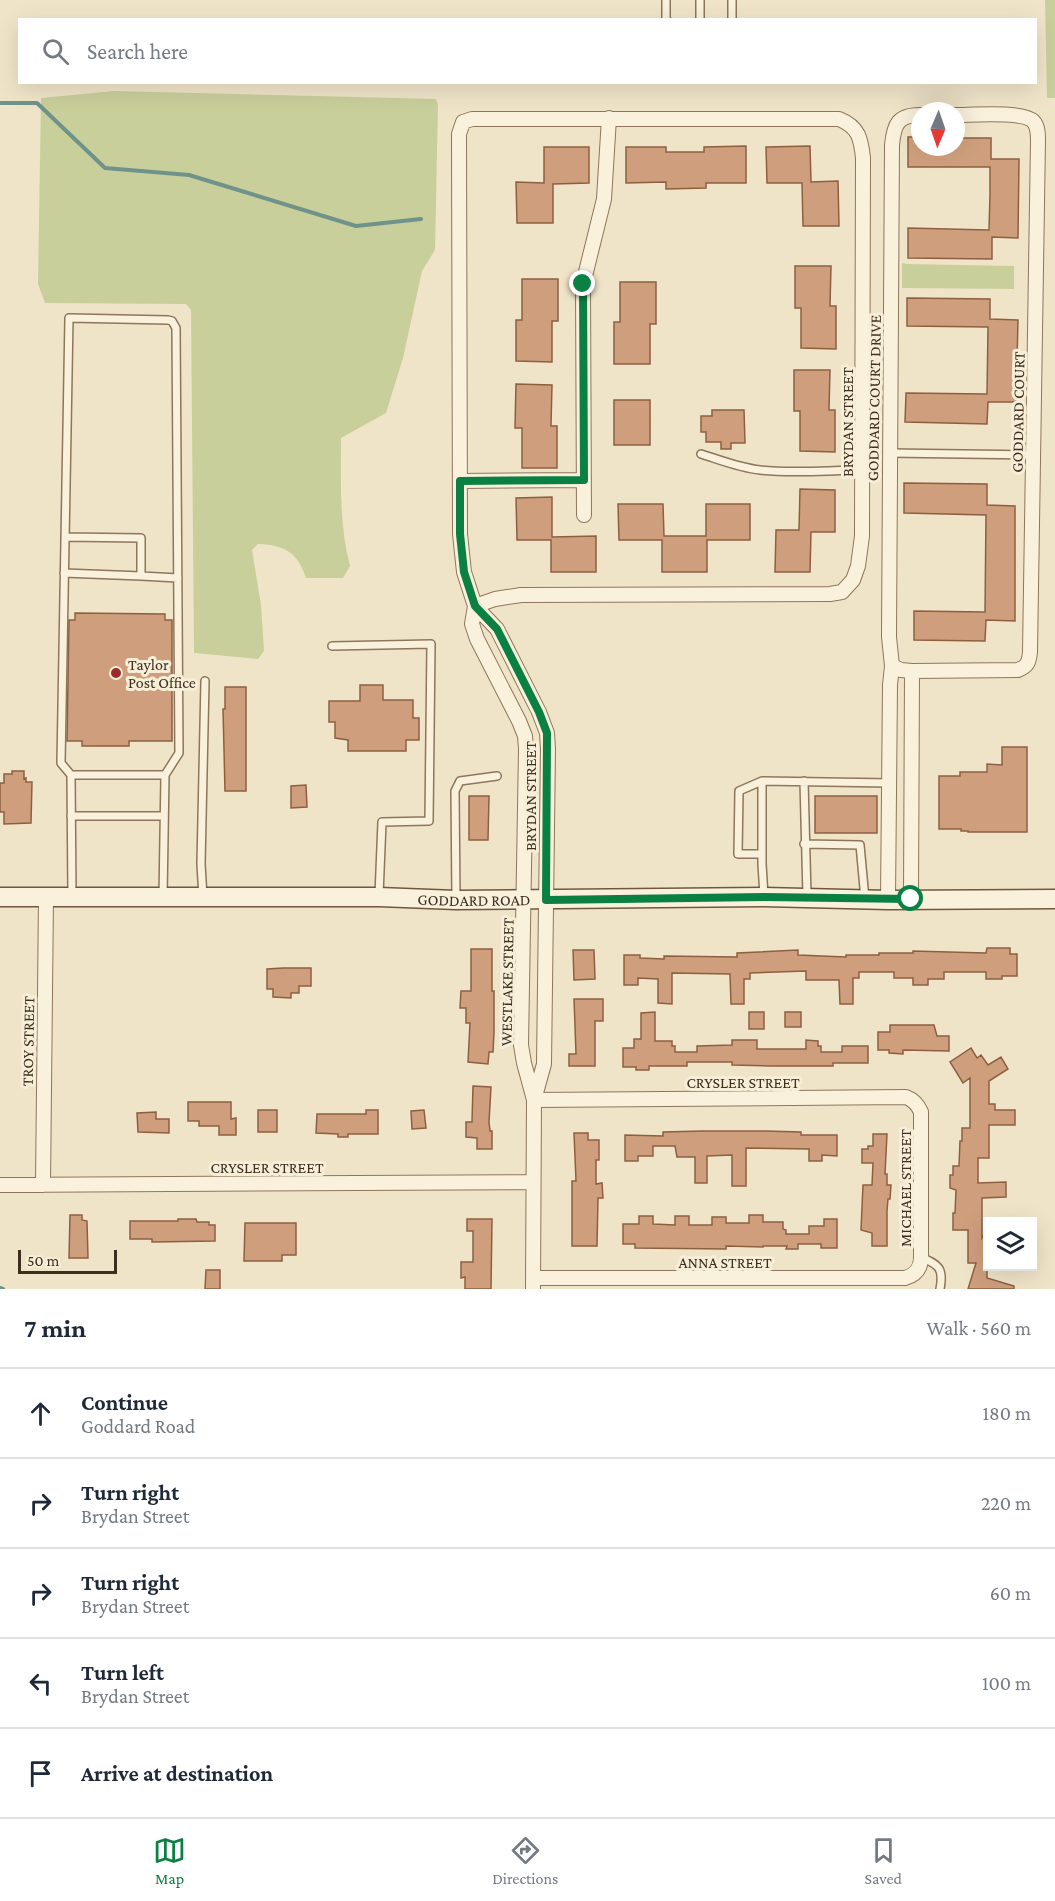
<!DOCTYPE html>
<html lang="en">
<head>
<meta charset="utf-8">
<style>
	:root { --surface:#fff; --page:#f2f2f3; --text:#1f2937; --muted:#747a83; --line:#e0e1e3; --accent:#0b8043 }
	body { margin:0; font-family:"Crimson Pro",serif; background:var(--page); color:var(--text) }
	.controls { position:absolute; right:18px; bottom:18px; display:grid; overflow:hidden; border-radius:0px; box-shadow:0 6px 24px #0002 }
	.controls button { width:54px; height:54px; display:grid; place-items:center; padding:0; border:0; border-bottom:2px solid var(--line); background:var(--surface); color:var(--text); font:30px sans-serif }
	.compass { position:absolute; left:911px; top:102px; width:54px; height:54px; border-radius:50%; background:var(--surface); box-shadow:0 6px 24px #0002; rotate:182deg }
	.scale { position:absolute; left:18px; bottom:15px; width:99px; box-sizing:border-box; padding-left:6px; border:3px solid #3d2e20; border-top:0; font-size:16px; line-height:21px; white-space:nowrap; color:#3d2e20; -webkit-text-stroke:4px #f7eed8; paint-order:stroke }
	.stop { position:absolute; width:18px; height:18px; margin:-14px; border:4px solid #0b8043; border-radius:50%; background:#fff }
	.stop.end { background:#0b8043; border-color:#fff; box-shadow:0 2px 6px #0008 }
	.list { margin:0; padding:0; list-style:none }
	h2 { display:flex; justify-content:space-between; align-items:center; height:78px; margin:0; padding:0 24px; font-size:26px }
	h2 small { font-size:20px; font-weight:400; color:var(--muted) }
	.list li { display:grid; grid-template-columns:39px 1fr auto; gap:18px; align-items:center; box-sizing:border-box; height:90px; padding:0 24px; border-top:2px solid var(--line) }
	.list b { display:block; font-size:22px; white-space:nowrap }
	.list p { margin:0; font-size:20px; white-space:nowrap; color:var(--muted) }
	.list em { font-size:20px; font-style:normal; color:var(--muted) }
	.icon { flex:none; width:33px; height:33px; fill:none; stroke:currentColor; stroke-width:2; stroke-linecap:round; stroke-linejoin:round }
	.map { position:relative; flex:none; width:1055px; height:1289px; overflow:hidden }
	.search { position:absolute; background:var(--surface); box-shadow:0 6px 24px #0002; left:18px; right:18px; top:18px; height:66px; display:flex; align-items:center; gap:15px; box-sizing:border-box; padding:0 21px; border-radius:0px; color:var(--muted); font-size:22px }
	.sheet { height:528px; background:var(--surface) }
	nav { display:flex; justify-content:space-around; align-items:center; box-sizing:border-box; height:84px; border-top:2px solid var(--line); background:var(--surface); font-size:16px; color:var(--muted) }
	nav a { display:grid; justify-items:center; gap:3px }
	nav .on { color:var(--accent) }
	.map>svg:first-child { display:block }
	.green { fill:#c9cf9b }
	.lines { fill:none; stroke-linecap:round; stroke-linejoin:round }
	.stream { stroke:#6f938a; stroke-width:4 }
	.building { fill:#cf9f7d; stroke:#8d5f41; stroke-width:1.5 }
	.lane-casing { stroke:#8d765c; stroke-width:10 }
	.street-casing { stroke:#8d765c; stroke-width:16 }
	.secondary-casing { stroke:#6f573f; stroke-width:21 }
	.lane { stroke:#faf1dc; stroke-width:7 }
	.street { stroke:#faf1dc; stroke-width:14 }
	.secondary { stroke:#faf1dc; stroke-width:18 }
	.route { stroke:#0b8043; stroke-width:8 }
	.poi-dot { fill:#9e2a2b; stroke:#f7eed8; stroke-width:2 }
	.labels { text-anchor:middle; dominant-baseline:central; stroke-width:6; stroke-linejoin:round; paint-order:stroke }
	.street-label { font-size:16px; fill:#3d2e20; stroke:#f7eed8 }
	.poi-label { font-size:16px; fill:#3d2e20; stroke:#f7eed8; text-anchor:start }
</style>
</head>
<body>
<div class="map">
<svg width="1055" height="1289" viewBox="0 0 1055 1289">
	<rect width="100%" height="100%" fill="#f0e4c8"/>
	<path class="green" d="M 1045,0 L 1055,0 L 1055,98 L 1047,98 Z
		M 114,91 L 436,99 L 438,105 L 435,250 L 422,271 L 403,358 L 386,413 L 341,438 C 341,482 339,524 350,566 L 343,578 L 306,578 C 298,553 285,545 258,544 L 252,550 L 261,605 L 264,651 L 258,659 L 194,653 L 191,310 L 186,304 L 45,303 L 38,284 L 41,98 Z
		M 902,263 L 907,264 L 1014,266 L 1014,289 L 902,288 Z"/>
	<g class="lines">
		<path class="stream" d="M 0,103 L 37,103 L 105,168 L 189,175 L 356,226 L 421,219
			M 0,1288 L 3,1289"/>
	</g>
	<path class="building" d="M 908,137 L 920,137 L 920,147 L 956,147 L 956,138 L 991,138 L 991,159 L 1019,159 L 1018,238 L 992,237 L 992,259 L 908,258 L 908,228 L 989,230 L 990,195 L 990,167 L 908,167 Z
		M 746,146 L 746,183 L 706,183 L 706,188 L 666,189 L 666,182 L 626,183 L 626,147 L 666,147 L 666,152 L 704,152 L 704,147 Z
		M 810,146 L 811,182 L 838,181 L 839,226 L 803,226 L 802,183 L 767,183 L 766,147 Z
		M 544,147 L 589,147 L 589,183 L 553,184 L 553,223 L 517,223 L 516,182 L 544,183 Z
		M 795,266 L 831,266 L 830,306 L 836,306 L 836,349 L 801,348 L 801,308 L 795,308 Z
		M 522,279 L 558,279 L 558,321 L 552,321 L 552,362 L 516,361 L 516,320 L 522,320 Z
		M 620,282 L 656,282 L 656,324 L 650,324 L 650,364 L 614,364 L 614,322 L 620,322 Z
		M 907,298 L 990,299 L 990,319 L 1018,320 L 1016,402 L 988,402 L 987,424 L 905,422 L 906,393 L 987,394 L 988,327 L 907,326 Z
		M 794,370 L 830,370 L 829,410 L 835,410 L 835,452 L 800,451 L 800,411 L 794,411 Z
		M 516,384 L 552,385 L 551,426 L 557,426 L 557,468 L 522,468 L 522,428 L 515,428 Z
		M 614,400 L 650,400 L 650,445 L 614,445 Z
		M 712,410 L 744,410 L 745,443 L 731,443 L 731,449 L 721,449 L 721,442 L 706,442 L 706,432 L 701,432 L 701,416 L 712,416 Z
		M 904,483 L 987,484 L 987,505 L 1015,506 L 1015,621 L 986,620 L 985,641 L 914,640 L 914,611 L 985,612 L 986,515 L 904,513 Z
		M 800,489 L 835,490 L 835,532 L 811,532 L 810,572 L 775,572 L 776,530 L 799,530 Z
		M 552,497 L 552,537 L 596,536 L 596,572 L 551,572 L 551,540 L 517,540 L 516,498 Z
		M 618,504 L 663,504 L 664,536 L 706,536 L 706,504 L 750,504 L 750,540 L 707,540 L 707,572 L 662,572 L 662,540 L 619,540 Z
		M 75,613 L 165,614 L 165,620 L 172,620 L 172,741 L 129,741 L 129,746 L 82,746 L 82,741 L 67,741 L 69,620 L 75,620 Z
		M 360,685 L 383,685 L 383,700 L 413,700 L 413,718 L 419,718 L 419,740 L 406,740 L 406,751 L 348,751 L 348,740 L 335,738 L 335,722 L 329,722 L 329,701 L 360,701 Z
		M 225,687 L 246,687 L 246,791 L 225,791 L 223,709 L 225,709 Z
		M 1002,747 L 1027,747 L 1027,832 L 968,832 L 968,831 L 961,831 L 961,829 L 939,829 L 939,776 L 960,776 L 960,772 L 987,772 L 987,764 L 1002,765 Z
		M 12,771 L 24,771 L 24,779 L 26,778 L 26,782 L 32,782 L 31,823 L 4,824 L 4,812 L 0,812 L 0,783 L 4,783 L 4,774 L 12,774 Z
		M 306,785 L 307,807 L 291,808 L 291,786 Z
		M 469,796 L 489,796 L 488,840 L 469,840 Z
		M 815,796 L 877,796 L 877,833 L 815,833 Z
		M 987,948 L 1010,948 L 1010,954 L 1017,954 L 1017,976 L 1002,976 L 1002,979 L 986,979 L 986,972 L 944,972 L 944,979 L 928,979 L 928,985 L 913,985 L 913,978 L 894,978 L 894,972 L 859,972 L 859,978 L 853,978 L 853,1004 L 840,1004 L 839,980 L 806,980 L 806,971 L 750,973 L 750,979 L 744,979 L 744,1004 L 731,1004 L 730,974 L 672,973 L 672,1004 L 658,1003 L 658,979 L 638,978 L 638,985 L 624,985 L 624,955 L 640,955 L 640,958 L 664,959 L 664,956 L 737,957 L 737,953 L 798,950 L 798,955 L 846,957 L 846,955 L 879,955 L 879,953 L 913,953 L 913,951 L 986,953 Z
		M 471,949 L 492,949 L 492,991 L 494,991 L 494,1032 L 493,1052 L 489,1052 L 488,1064 L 468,1062 L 470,1023 L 466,1023 L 466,1008 L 460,1008 L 461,991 L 471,991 Z
		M 573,950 L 594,950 L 595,979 L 574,980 Z
		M 283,968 L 311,968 L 311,986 L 299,986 L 299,993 L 291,993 L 291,998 L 273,997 L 273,989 L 267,989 L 267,969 Z
		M 574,999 L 603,999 L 603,1021 L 595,1021 L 595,1066 L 569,1066 L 569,1054 L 576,1054 Z
		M 655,1012 L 655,1041 L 672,1041 L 672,1046 L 675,1046 L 675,1052 L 697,1052 L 697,1046 L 732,1045 L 732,1040 L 757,1040 L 757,1049 L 806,1049 L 806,1040 L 818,1041 L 818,1046 L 821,1046 L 821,1052 L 842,1052 L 842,1046 L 868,1046 L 868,1063 L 833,1063 L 833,1066 L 769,1066 L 732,1065 L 732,1062 L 687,1062 L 687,1066 L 649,1066 L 649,1070 L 636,1070 L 636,1067 L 623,1067 L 623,1048 L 634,1048 L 634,1039 L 641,1039 L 641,1013 Z
		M 749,1012 L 764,1012 L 764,1029 L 749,1029 Z
		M 785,1012 L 801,1012 L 801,1027 L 785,1027 Z
		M 890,1025 L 934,1025 L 937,1036 L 949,1036 L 949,1051 L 903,1050 L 903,1054 L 889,1053 L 889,1050 L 878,1050 L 878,1032 L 890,1032 Z
		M 971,1048 L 977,1058 L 981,1055 L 988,1065 L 1001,1057 L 1008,1069 L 989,1081 L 989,1104 L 995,1104 L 995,1110 L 1015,1110 L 1015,1125 L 989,1125 L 989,1158 L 978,1158 L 978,1183 L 1006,1182 L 1006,1197 L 982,1198 L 982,1238 L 985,1233 L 987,1234 L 987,1278 L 1014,1286 L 1014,1289 L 968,1289 L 976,1263 L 968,1263 L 968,1230 L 953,1230 L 953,1213 L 955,1213 L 956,1190 L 950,1188 L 950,1175 L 953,1175 L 953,1166 L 959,1166 L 960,1141 L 962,1141 L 962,1128 L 970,1128 L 970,1078 L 963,1083 L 950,1062 Z
		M 473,1086 L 491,1087 L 489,1122 L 490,1131 L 492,1131 L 492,1149 L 477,1149 L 477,1138 L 466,1137 L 466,1122 L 472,1122 Z
		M 188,1102 L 231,1102 L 231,1119 L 236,1118 L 236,1135 L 219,1135 L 219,1126 L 199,1126 L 199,1121 L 188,1121 Z
		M 258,1110 L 277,1110 L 277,1132 L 258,1132 Z
		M 366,1110 L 378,1110 L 378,1134 L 348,1134 L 348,1137 L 338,1137 L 338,1134 L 316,1133 L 317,1114 L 366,1114 Z
		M 424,1110 L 426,1128 L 412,1129 L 411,1111 Z
		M 156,1112 L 156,1119 L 169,1119 L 169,1133 L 138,1132 L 137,1113 Z
		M 703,1131 L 765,1131 L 801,1132 L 801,1135 L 837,1135 L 837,1156 L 822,1155 L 822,1161 L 809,1161 L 809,1149 L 746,1148 L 746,1186 L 732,1186 L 732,1155 L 707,1156 L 707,1183 L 695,1183 L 695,1157 L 677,1157 L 675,1146 L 653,1146 L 653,1156 L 638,1156 L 638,1161 L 625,1161 L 625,1135 L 663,1136 L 663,1132 Z
		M 574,1133 L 588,1133 L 588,1140 L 599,1140 L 599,1160 L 596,1160 L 596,1184 L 602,1183 L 603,1198 L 598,1198 L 597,1246 L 572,1246 L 572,1181 L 576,1181 Z
		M 873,1134 L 887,1134 L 885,1174 L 887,1174 L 887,1185 L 891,1185 L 890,1199 L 888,1199 L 887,1211 L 887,1246 L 872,1246 L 872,1233 L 861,1230 L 863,1185 L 872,1185 L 873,1163 L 862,1163 L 862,1149 L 868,1149 L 868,1146 L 873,1146 Z
		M 70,1215 L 82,1215 L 82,1220 L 87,1221 L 88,1258 L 69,1258 Z
		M 749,1215 L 763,1215 L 763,1222 L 783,1222 L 783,1229 L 786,1230 L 786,1234 L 809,1234 L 809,1226 L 824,1226 L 824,1219 L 837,1219 L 837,1248 L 821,1248 L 821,1244 L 798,1244 L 798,1249 L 786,1249 L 787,1246 L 763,1246 L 763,1247 L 726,1246 L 726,1249 L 635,1248 L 635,1244 L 623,1244 L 623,1224 L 639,1224 L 639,1216 L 653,1216 L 653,1224 L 675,1225 L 675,1216 L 689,1216 L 689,1225 L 712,1225 L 712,1217 L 726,1217 L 726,1223 L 749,1223 Z
		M 178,1219 L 196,1219 L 197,1222 L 209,1222 L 209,1225 L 215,1225 L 215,1241 L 152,1242 L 152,1239 L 130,1239 L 130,1221 L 178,1221 Z
		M 467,1219 L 492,1219 L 491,1289 L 465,1289 L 465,1277 L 461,1278 L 461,1262 L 473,1262 L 473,1231 L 467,1231 Z
		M 245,1223 L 296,1223 L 296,1255 L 282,1255 L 282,1261 L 244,1261 Z
		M 206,1270 L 220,1270 L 220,1289 L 205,1289 Z"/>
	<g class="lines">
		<g class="lane-casing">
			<path id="lane" d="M 666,0 L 666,18 L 667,20
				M 700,20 L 700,0
				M 732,20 L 732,0
				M 889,453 L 1033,455
				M 701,454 C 720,460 740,468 760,470 C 794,474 829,470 863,470
				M 64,573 L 141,576 L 141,538 L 65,537
				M 141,576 L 178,578
				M 332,646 L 431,644 L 429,821 L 382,822 L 379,895
				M 71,775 L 165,775
				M 762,781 L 762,864 L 764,896
				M 804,781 L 807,896
				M 71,816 L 164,816
				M 804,844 L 860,845 L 865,899
				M 762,854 L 738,854 L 739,791 L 762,781 L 890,783
				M 72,897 L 71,775 L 61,763 L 69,318 L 168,320 L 172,321 L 176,328 L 179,753 L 165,775 L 163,897
				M 203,897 L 201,864 L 205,681
				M 456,900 L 455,791 L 460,781 L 497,776
				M 921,1257 C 939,1265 944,1268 940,1289"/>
		</g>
		<g class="street-casing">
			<path id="street" d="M 920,115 C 898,115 894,124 892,145 L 889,637 L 892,666 L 901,670 L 912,671 L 1018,670 C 1028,666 1029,662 1030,652 L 1038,140 C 1038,134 1038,126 1033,121 C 1023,111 972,115 956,115
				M 460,481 L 584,480
				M 584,515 L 583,284 L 604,199 L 609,118
				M 475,606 L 495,599 L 521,595 L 830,594 L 842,592 L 853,580 L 858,566 L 862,536 L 863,158 C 861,139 859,127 839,119 L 472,119 L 463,122 L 459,134 L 460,534 L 464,572 L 475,606 L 497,629 L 539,712 L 547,733 L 548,749 L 544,1064 L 534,1100
				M 475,606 L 472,624 L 477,639 L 519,721 L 525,736 L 526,749 L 521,1045 L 524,1063 L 534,1100 L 533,1289
				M 911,899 L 912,671
				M 888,900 L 890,685 L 892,666
				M 0,1185 L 533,1182
				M 43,1185 L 46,897
				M 533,1278 L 905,1278 C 916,1275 921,1268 921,1257 L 921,1112 C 918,1105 914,1100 906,1097 L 534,1100"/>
		</g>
		<g class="secondary-casing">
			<g id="secondary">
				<path id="s1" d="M 0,897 L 379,897 L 456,900 L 764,897 L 888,900 L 1055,899"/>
			</g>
		</g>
		<use href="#lane" class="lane"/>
		<use href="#street" class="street"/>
		<use href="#secondary" class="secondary"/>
	</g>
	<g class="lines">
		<path class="route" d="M 583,284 L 584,480 L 460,481 L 460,534 L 464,572 L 475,606 L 497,629 L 539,712 L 547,733 L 546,900 L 764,897 L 911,899"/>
	</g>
	<circle class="poi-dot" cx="116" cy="673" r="6"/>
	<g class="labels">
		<g class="street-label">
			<text transform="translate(874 398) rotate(-89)">GODDARD COURT DRIVE</text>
			<text transform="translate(1018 412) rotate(-89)">GODDARD COURT</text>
			<text transform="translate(847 422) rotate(-90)">BRYDAN STREET</text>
			<text transform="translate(530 796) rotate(-90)">BRYDAN STREET</text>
			<text stroke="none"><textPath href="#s1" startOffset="474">GODDARD ROAD</textPath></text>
			<text transform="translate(507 982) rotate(-89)">WESTLAKE STREET</text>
			<text transform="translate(28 1041) rotate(-89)">TROY STREET</text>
			<text x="743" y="1082">CRYSLER STREET</text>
			<text x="267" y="1167">CRYSLER STREET</text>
			<text transform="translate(905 1188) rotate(-90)">MICHAEL STREET</text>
			<text x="725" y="1262">ANNA STREET</text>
		</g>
		<g class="poi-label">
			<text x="128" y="664">Taylor<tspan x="128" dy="18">Post Office</tspan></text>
		</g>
	</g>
</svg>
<div class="controls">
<button><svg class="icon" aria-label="layers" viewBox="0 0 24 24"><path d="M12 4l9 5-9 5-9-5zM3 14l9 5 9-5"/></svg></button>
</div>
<svg class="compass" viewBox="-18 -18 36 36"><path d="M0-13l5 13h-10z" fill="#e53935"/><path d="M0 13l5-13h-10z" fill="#747a83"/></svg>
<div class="scale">50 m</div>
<div class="stop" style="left:911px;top:899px"></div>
<div class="stop end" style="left:583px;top:284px"></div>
<div class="search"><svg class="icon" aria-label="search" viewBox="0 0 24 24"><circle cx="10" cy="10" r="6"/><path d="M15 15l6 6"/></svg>Search here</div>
</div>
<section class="sheet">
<h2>7 min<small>Walk · 560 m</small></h2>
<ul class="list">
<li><svg class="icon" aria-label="ahead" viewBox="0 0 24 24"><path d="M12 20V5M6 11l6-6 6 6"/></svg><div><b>Continue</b><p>Goddard Road</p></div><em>180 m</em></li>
<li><svg class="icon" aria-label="right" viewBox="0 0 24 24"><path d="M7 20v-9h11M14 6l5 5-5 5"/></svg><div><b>Turn right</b><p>Brydan Street</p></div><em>220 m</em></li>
<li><svg class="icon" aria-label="right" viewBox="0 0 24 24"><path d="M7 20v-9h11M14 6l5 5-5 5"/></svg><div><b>Turn right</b><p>Brydan Street</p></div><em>60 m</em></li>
<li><svg class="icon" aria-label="left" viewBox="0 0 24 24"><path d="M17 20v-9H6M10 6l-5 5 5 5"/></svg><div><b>Turn left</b><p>Brydan Street</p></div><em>100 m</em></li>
<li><svg class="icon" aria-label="arrive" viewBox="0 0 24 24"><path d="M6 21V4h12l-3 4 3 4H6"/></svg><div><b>Arrive at destination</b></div></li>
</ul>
</section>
<nav>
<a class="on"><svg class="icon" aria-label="map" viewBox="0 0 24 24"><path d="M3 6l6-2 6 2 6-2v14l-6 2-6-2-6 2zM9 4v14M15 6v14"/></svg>Map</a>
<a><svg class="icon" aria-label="directions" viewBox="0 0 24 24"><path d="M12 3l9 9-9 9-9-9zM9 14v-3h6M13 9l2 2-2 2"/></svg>Directions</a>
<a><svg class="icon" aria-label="saved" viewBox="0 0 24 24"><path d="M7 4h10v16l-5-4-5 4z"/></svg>Saved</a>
</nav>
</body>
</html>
